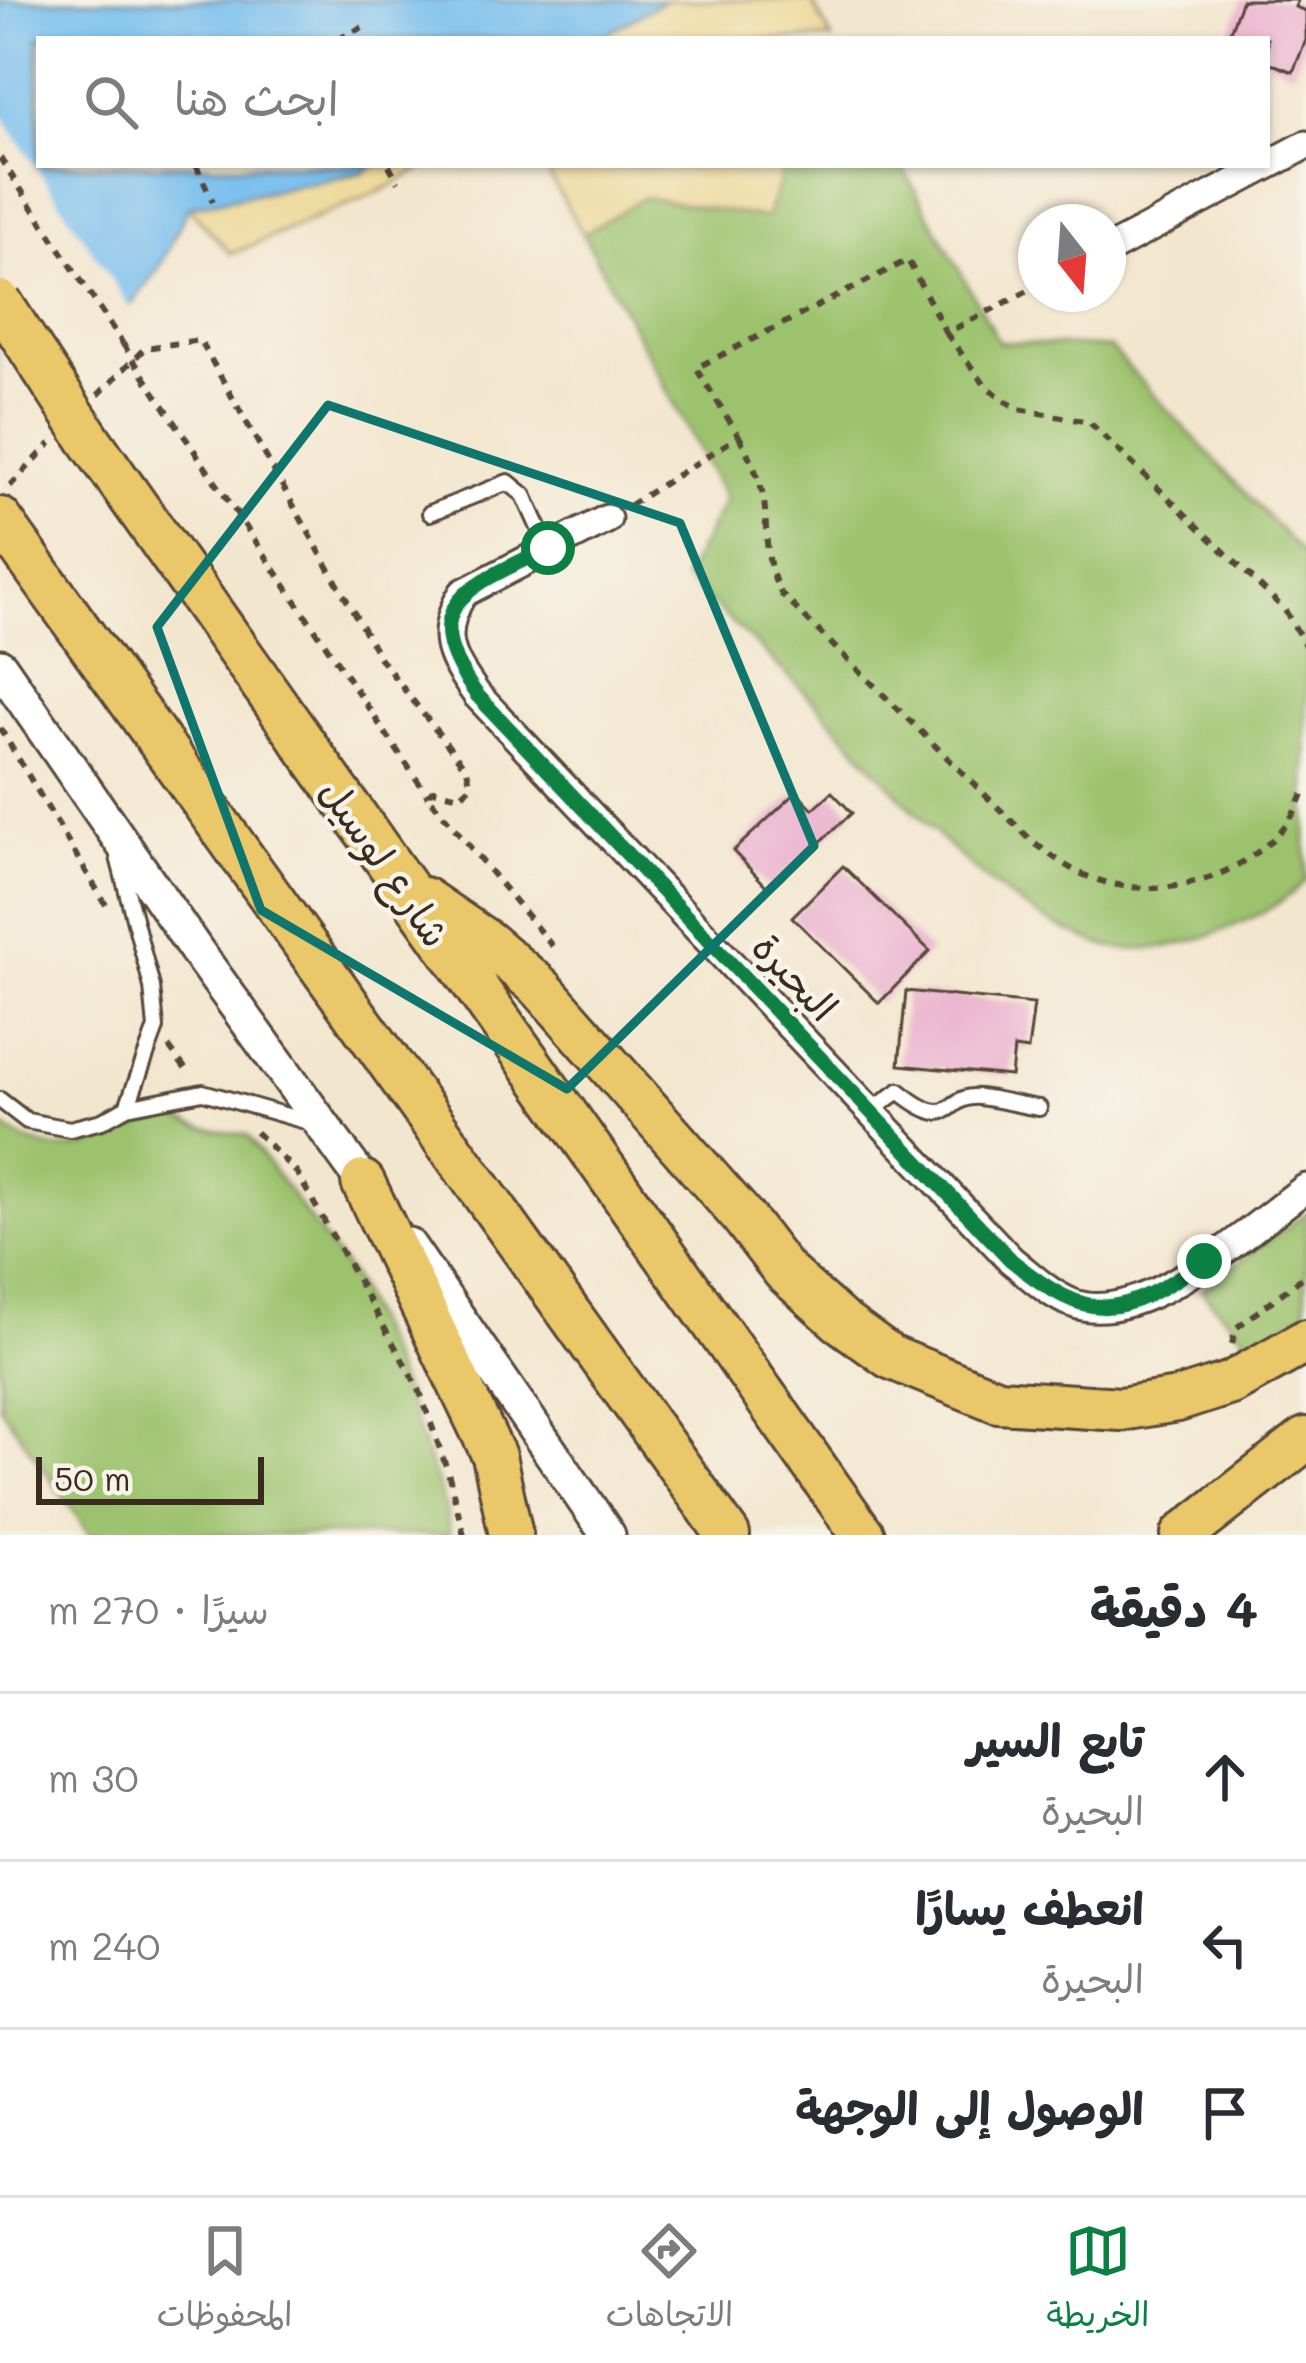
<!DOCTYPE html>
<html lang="ar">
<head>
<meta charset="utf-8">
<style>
	:root { --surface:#fff; --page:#f7f7f7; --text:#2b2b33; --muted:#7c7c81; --line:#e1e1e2; --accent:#0b8043 }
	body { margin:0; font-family:Mali,"Playpen Sans Arabic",sans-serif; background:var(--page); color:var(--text); direction:rtl }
	.compass { position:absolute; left:1018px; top:204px; width:108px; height:108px; border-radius:50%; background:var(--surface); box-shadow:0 3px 9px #0004; rotate:163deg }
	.scale { position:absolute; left:36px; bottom:30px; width:228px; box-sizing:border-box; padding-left:12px; border:6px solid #3b2a1e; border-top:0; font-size:33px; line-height:42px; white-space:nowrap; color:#3b2a1e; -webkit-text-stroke:9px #f7f3e8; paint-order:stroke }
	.stop { position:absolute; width:36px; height:36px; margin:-27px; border:9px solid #0b8043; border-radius:50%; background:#fff }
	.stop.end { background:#0b8043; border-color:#fff; box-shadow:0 3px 12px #0008 }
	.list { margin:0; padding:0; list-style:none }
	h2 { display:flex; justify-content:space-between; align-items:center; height:156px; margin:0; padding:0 48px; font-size:51px }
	h2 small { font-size:39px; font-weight:400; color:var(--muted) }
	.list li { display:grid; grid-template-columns:78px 1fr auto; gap:36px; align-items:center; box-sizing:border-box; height:168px; padding:0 48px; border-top:3px solid var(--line) }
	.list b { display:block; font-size:45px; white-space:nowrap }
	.list p { margin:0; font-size:39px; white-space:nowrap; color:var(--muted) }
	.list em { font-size:39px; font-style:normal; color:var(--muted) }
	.icon { flex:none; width:66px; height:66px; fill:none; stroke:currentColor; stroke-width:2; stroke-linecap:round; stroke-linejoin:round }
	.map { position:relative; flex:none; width:1306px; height:1535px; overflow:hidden; direction:ltr }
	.search { position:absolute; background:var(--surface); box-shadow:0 3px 9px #0004; left:36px; right:36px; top:36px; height:132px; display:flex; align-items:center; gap:30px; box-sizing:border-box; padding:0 42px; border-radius:0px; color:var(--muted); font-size:45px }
	.sheet { height:660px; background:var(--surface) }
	nav { display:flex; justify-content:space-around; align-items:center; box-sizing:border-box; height:168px; border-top:3px solid var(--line); background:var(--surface); font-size:33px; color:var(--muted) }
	nav a { display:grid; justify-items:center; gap:6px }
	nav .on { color:var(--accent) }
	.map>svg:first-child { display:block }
	.green { fill:#9cc26d; stroke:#6c7646; stroke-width:3 }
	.sand { fill:#eeda9e; stroke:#94825e; stroke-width:3 }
	.water { fill:#76beee; stroke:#587486; stroke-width:3 }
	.pier { fill:#f3e6ce }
	.building { fill:#eaafcd }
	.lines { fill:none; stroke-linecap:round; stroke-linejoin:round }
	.service-casing { stroke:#574638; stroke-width:20 }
	.minor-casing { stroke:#574638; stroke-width:33 }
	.tertiary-casing { stroke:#574638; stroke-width:39 }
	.primary-casing { stroke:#574638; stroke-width:48 }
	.trunk-casing { stroke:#574638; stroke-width:48 }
	.path { stroke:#574638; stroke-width:6; stroke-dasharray:9 9; stroke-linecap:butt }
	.service { stroke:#fff; stroke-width:14 }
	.minor { stroke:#fff; stroke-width:27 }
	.tertiary { stroke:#fff; stroke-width:33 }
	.primary { stroke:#eac769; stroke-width:42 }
	.trunk { stroke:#eac769; stroke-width:42 }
	.trunk-bridge-casing { stroke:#574638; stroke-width:48; stroke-linecap:butt }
	.path-bridge { stroke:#574638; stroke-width:6; stroke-dasharray:9 9; stroke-linecap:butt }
	.trunk-bridge { stroke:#eac769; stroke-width:42 }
	.route { stroke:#0b8043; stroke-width:15 }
	.marked { fill:none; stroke:#0f766e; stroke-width:9; stroke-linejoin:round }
	.labels { text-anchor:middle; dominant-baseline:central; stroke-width:9; stroke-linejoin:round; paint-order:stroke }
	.street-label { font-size:39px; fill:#3b2a1e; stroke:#f7f3e8 }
</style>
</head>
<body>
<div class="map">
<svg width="1306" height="1535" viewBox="0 0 1306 1535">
	<rect width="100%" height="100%" fill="#f7f3e8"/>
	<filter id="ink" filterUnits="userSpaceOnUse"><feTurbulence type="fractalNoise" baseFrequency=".00833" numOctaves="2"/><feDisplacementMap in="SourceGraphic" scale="24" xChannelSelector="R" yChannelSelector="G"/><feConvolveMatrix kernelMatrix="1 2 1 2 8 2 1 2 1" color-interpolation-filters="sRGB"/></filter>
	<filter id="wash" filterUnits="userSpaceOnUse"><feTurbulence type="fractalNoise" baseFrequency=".004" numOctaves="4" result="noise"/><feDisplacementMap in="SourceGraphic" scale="48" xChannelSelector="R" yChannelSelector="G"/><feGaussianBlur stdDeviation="2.7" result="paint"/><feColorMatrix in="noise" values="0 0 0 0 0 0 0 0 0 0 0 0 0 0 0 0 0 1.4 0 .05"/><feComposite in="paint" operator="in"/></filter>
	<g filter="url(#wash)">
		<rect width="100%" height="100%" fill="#f3e6ce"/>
		<path class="green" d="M 785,165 L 901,165 L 999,342 L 1110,348 L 1306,558 L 1306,880 C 1281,907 1247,921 1213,934 C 1184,946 1146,952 1114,948 C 1103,947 1091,940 1080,936 C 974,894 899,791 822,710 C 779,664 730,621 684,578 L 725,499 L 583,234 L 643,197 L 766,218 Z
			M 168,1116 L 203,1128 L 247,1135 L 352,1277 L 405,1395 L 445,1506 L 450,1535 L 90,1535 L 0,1406 L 0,1125 C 63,1172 106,1137 168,1116 Z
			M 1306,1213 L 1306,1312 L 1255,1348 L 1201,1290 Z"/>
		<path class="sand" d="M 665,0 L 811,0 L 832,39 L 597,39 Z
			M 376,165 L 428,165 L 385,189 L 231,254 L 188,207 L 364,172 Z
			M 543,165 L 785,165 L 766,218 L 644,197 L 583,234 Z"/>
		<path class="water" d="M 0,0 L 665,0 L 597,39 L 39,39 L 39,165 L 376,165 L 364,172 L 188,207 L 160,266 L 118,322 L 0,458 Z"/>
		<path class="pier" d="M 0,113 L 133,312 L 0,464 Z"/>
		<g id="blocks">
			<path class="building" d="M 1242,0 L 1298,0 L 1295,7 L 1306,11 L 1306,40 L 1293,72 L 1267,62 L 1267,39 L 1227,39 Z
				M 797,792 L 813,809 L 832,792 L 852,813 L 769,889 L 733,851 Z
				M 843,866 L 930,951 L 879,1003 L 792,917 Z
				M 906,991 L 1034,1004 L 1028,1050 L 1014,1048 L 1011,1076 L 899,1065 Z"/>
		</g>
	</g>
	<g filter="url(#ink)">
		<use href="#blocks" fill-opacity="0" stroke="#574638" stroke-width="3"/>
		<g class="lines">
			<g class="service-casing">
				<path id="service" d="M 430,513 L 508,482 L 524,495 L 548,548
					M 118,857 L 152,987 L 156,1028 L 127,1107
					M 0,1100 L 27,1121 L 70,1129 L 102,1121 L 127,1107 L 203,1092 L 312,1123
					M 871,1111 L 899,1091 C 955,1136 943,1094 979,1097 C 998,1099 1019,1105 1039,1108"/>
			</g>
			<g class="minor-casing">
				<path id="minor" d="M 1108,250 L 1306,145
					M 607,519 L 463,593 C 437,636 450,657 477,695 L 1011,1260 C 1030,1275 1049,1294 1072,1303 C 1143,1330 1251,1227 1306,1188"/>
			</g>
			<g class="tertiary-casing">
				<path id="tertiary" d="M 0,666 L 198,953 L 375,1198
					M 408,1245 L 608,1535"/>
			</g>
			<g class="primary-casing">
				<path id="primary" d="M 363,1182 L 494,1456 L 511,1535
					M 1183,1535 L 1306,1439"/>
			</g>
			<g class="trunk-casing">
				<path id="trunk" d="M 89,439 L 863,1535
					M 0,519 L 728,1535
					M 424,899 L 487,942 L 541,988 L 741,1215 L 784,1271 L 840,1321 L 890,1357 L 998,1401 L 1121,1409 L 1178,1400 L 1231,1383 L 1306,1341"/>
			</g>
			<path class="path" d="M 338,39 L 369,24
				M 0,158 L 123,344
				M 196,165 L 213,202
				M 389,165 L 398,182
				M 946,333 L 985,385 L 1005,401 L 1019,409 L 1089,422 L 1285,610 L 1306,647
				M 143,375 L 428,796
				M 98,395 L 145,348 L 200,340 L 379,657 L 467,770 L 471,786 L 460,796 L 433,790 L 428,796 L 557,952
				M 739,436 C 751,460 763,483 765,510 C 767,541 766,567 782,595 L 1034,843 C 1049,853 1065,867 1082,874 C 1151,905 1241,883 1288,822 C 1295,813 1300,800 1306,789
				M 10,486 L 51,443
				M 630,505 L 739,436 L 696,368 L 908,260 L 946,333 L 1036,287
				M 0,728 L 106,905
				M 169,1047 L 190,1075
				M 256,1132 L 297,1173 L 419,1389 L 448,1472 L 464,1535
				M 1232,1344 L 1236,1328 L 1306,1275"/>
			<use href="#service" class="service"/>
			<use href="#minor" class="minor"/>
			<use href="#tertiary" class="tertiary"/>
			<use href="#primary" class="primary"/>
			<use href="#trunk" class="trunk"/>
			<g class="trunk-bridge-casing">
				<path id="trunk-bridge" d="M 0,302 L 89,439"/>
			</g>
			<path class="path-bridge" d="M 123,344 L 143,375"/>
			<use href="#trunk-bridge" class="trunk-bridge"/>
		</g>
	</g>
	<g class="lines" filter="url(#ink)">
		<path class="route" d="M 548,548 C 472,586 410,603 477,695 L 1011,1260 C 1092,1326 1120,1318 1204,1261"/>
	</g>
	<path class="marked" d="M 328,405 L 680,523 L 814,846 L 567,1089 L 261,910 L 157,627 Z"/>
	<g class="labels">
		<g class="street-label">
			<text transform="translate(386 862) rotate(55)">شارع لوسيل</text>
			<text transform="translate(796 976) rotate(47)">البحيرة</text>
		</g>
	</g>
</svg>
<svg class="compass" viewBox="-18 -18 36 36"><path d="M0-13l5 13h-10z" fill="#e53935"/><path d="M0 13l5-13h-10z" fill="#7c7c81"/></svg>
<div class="scale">50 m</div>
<div class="stop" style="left:548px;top:548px"></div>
<div class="stop end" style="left:1204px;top:1261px"></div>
<div class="search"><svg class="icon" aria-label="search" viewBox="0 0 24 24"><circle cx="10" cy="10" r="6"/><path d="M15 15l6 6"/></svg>ابحث هنا</div>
</div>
<section class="sheet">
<h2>4 دقيقة<small>سيرًا · 270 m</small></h2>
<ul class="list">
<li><svg class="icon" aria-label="ahead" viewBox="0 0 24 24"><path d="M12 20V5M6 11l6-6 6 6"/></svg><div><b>تابع السير</b><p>البحيرة</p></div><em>30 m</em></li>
<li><svg class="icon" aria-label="left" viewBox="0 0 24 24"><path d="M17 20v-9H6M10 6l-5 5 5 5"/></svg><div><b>انعطف يسارًا</b><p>البحيرة</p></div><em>240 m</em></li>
<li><svg class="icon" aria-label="arrive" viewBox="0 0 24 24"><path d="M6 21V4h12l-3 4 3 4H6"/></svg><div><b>الوصول إلى الوجهة</b></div></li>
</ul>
</section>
<nav>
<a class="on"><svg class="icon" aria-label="map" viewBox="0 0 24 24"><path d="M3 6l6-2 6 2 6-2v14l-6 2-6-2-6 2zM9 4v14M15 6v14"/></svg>الخريطة</a>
<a><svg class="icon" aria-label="directions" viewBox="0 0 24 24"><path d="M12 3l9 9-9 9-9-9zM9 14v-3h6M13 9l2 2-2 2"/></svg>الاتجاهات</a>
<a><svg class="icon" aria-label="saved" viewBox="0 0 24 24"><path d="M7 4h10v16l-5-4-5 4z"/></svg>المحفوظات</a>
</nav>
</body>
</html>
